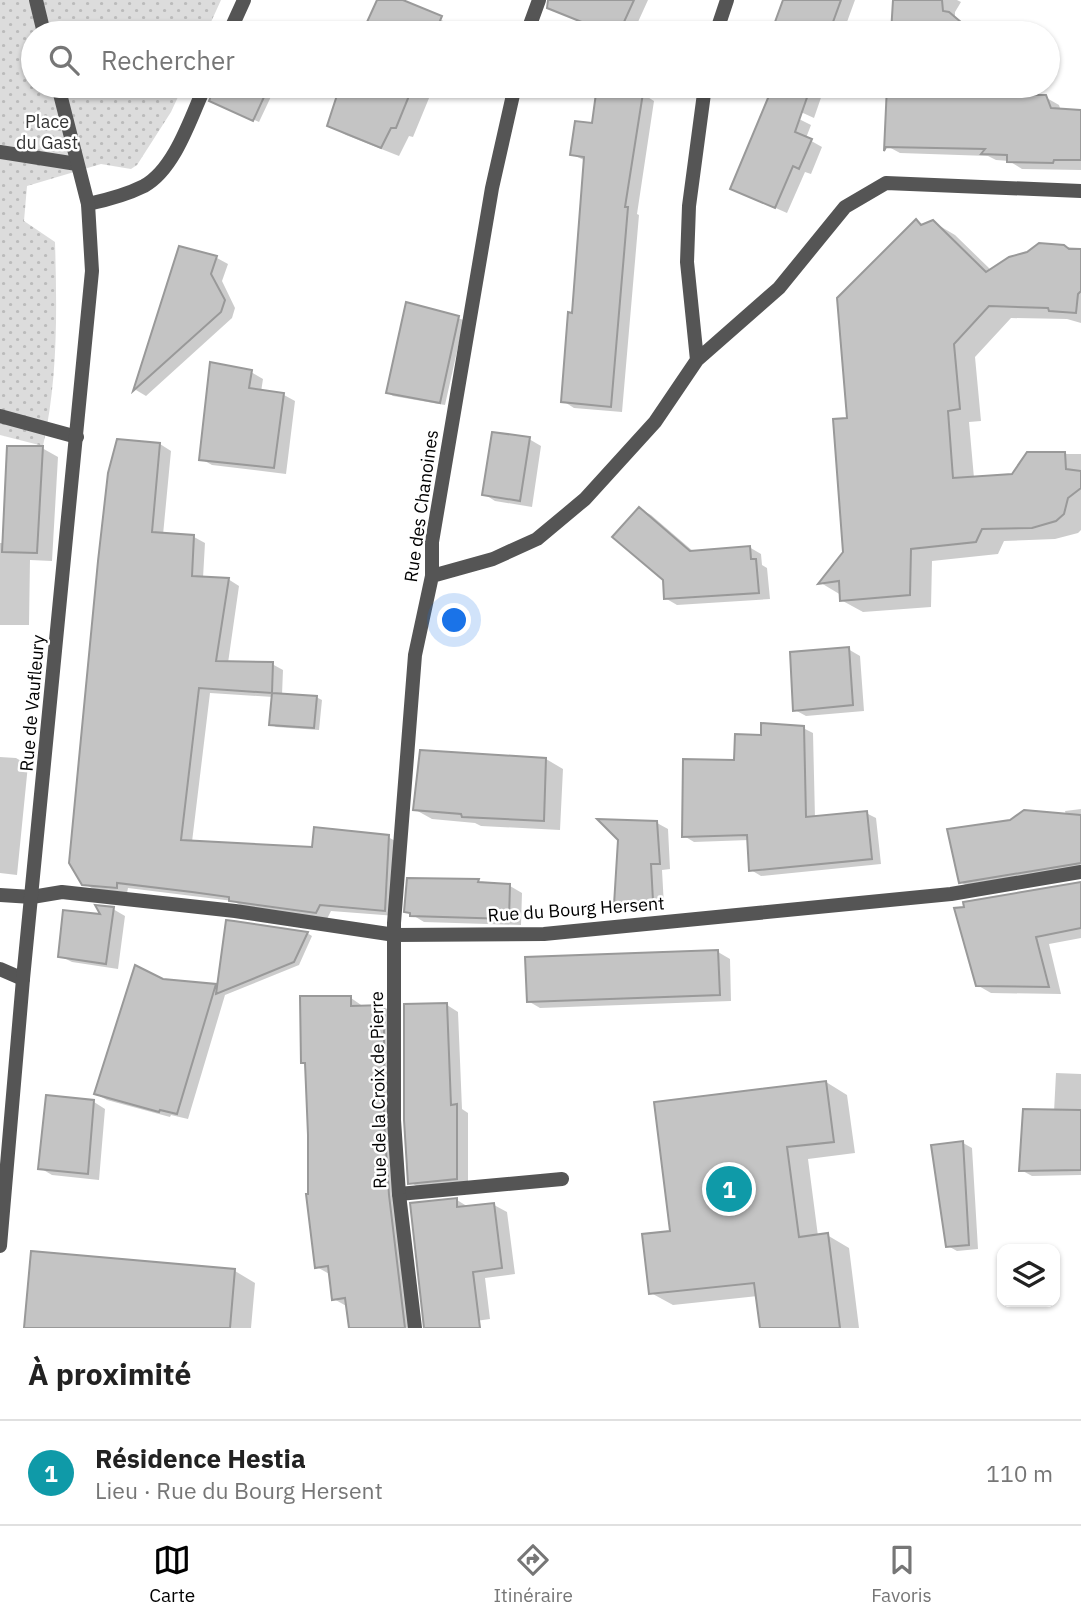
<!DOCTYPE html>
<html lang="fr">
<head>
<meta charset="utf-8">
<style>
	:root { --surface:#fff; --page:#f6f6f6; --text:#222; --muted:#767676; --line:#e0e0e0; --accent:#000 }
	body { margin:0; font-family:"IBM Plex Sans",sans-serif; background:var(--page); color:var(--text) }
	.controls { position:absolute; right:21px; bottom:21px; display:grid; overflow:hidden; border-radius:14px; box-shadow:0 2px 5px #0004 }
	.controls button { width:63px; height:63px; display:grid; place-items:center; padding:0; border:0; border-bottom:2px solid var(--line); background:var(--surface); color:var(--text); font:35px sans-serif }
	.you { position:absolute; left:455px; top:621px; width:24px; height:24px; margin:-18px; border:5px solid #fff; border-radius:50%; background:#1a73e8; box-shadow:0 0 0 10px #1a73e833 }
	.badge { display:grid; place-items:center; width:46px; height:46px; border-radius:50%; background:var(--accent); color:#fff; font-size:23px; font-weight:700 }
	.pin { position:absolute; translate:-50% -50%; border:4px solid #fff; box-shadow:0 2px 7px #0006 }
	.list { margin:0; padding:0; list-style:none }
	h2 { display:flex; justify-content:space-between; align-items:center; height:91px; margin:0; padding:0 28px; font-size:30px }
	h2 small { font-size:23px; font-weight:400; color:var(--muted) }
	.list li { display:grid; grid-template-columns:46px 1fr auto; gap:21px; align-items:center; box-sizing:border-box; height:105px; padding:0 28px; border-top:2px solid var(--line) }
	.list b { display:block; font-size:26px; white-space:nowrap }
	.list p { margin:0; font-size:23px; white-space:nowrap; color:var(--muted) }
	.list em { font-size:23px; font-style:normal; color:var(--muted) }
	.icon { flex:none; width:38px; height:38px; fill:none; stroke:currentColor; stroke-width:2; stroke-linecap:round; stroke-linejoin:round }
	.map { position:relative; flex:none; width:1081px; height:1328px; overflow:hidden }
	.search { position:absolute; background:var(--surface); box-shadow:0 2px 5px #0004; left:21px; right:21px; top:21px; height:77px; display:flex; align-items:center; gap:18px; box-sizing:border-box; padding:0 24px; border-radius:38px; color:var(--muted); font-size:26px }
	.sheet { height:196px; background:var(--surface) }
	nav { display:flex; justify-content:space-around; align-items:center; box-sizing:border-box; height:98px; border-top:2px solid var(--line); background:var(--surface); font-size:19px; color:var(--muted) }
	nav a { display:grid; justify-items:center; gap:4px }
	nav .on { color:var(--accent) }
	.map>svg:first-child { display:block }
	.park { fill:url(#park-dots) }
	.shadow { fill:#0003 }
	.building { fill:#c4c4c4; stroke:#999; stroke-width:2 }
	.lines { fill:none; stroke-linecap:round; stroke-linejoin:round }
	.service { stroke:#555; stroke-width:14 }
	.minor { stroke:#555; stroke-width:14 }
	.tertiary { stroke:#555; stroke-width:14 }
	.labels { text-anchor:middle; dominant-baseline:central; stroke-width:5; stroke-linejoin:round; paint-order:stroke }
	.park-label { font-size:18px; fill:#333; stroke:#fff }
	.street-label { font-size:18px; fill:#000; stroke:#fff }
</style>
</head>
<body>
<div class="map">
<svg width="1081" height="1328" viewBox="0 0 1081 1328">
	<defs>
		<pattern id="park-dots" width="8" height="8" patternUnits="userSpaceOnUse" patternTransform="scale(1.75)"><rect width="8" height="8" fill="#dcdcdc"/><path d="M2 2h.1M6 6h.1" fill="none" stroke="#bbb" stroke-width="1.8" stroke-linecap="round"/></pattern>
	</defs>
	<rect width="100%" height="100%" fill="#fff"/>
	<path class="park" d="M 0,0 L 221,0 L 206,33 L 33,33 L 33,86 L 183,86 L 171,112 L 137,165 L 131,169 L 101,164 L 27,186 L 24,221 L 55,242 C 57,311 58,379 43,446 L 0,435 Z"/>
	<path class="shadow" d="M 378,0 L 399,0 L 458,28 L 456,33 L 364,33 Z
		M 579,0 L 648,0 L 633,33 L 608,33 L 572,16 Z
		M 785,0 L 855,0 L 843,33 L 773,33 Z
		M 895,0 L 957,0 L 961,2 L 955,12 L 955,18 L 974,32 L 893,33 Z
		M 233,86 L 276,86 L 259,122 L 225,106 Z
		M 342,86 L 434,86 L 413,137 L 409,136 L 399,156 L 346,135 L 329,126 Z
		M 775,86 L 825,86 L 814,118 L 770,98 Z
		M 890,86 L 969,86 L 969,103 L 1045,97 L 1059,105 L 1061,111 L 1081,112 L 1081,170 L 1022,169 L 1009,161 L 996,160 L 988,156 L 900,153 L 887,146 Z
		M 599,88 L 643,94 L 654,101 L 637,214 L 639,215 L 622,412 L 574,408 L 563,401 L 573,315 L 586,161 L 571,154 L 594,125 Z
		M 799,119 L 811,125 L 806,138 L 822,147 L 811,174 L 805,172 L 787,213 L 732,189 Z
		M 916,221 L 924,226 L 933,222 L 955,235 L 991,270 L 1027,253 L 1039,245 L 1081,248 L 1081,323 L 1067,319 L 1011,318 L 975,357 L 981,421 L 969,422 L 974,478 L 1013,475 L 1028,454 L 1081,454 L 1081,530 L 1078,533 L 1055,539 L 1004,541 L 998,554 L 932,561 L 931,607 L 863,612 L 841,600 L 841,595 L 821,583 L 844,553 L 849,420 Z
		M 181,248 L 217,258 L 228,264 L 222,281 L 235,308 L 232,318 L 146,396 L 136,390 Z
		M 407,304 L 464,320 L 445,405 L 393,396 L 388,393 Z
		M 251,372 L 263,379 L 261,392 L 284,395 L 295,401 L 286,474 L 212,465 L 201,459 Z
		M 529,439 L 541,446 L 532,507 L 495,501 L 484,494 Z
		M 160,444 L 171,451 L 163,535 L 194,537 L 205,543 L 203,578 L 228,579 L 239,586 L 228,663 L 272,664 L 283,670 L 282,695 L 316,697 L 322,700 L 319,730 L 276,727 L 271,724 L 273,697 L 210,693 L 192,842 L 314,849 L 388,837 L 399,843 L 396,916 L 331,911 L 327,919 L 242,906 L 233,901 L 128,888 L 127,893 L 95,890 L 83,883 Z
		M 42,448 L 58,457 L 52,561 L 30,560 L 29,625 L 0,625 L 0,543 L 4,543 Z
		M 640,509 L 651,515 L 694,552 L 749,547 L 761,554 L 762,565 L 767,568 L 770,599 L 677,605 L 665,598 L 664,580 Z
		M 848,649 L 860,656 L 864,711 L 806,716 L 795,710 Z
		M 803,728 L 813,733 L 815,818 L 866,813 L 876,818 L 881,864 L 761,876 L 751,870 L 749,840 L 694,842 L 684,836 L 736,762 L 763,737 Z
		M 0,757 L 16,758 L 28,765 L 17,875 L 0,873 Z
		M 546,759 L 563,769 L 560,830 L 481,826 L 475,823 L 432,819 L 414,809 Z
		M 1081,809 L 1081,871 L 973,889 L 960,882 L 1066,815 L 1065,811 Z
		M 657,823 L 668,829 L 670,869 L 662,870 L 664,906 L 626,910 L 616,904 Z
		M 478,881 L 483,884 L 510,886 L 522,893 L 521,925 L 424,922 L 406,911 Z
		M 1081,883 L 1081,938 L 1049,944 L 1061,994 L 991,993 L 977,985 Z
		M 113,909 L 125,916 L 118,969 L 72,962 L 60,956 Z
		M 307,933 L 312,936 L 299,965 L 225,995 L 188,1119 L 171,1115 L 170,1117 L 107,1100 L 96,1094 L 215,985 L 218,987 Z
		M 718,952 L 730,959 L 731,1001 L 540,1008 L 528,1001 Z
		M 351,998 L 364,1007 L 384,1007 L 397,1015 L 397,1129 L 419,1328 L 351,1328 L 348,1307 L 334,1299 L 331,1275 L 317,1267 Z
		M 447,1005 L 458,1012 L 462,1109 L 468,1113 L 468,1185 L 421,1189 L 410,1182 Z
		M 1056,1073 L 1081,1074 L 1081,1175 L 1032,1176 L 1021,1170 L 1054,1112 Z
		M 826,1082 L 847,1095 L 855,1153 L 808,1159 L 818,1236 L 827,1235 L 849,1248 L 859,1328 L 762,1328 L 758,1296 L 673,1305 L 651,1293 Z
		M 94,1102 L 105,1109 L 99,1180 L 52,1175 L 40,1168 Z
		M 963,1143 L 972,1148 L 978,1249 L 957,1251 L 948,1246 Z
		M 457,1200 L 470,1208 L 494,1205 L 507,1212 L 515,1274 L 485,1278 L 490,1319 L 426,1328 Z
		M 235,1271 L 255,1283 L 251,1328 L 26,1328 Z"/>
	<path class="building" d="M 377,0 L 403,0 L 442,16 L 435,33 L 362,33 Z
		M 548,0 L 634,0 L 619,33 L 609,33 L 547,8 Z
		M 783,0 L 841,0 L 829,33 L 771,33 Z
		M 893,0 L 942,0 L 943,11 L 949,12 L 962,23 L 955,33 L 891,33 Z
		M 215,86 L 269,86 L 253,121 L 209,101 Z
		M 340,86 L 413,86 L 396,128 L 391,128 L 381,148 L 327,126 Z
		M 597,86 L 643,93 L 625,207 L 628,207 L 611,407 L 561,402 L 568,312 L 572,313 L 584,157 L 570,155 L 575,121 L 592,123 Z
		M 773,86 L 811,86 L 795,132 L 812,139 L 799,169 L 793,166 L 775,208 L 730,189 Z
		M 887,86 L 952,86 L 940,95 L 1046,95 L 1051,108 L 1081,110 L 1081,160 L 1054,160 L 1053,163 L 1007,162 L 1007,155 L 981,154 L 985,149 L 886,147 L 884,151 Z
		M 916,219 L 921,225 L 933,220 L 986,272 L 1009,257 L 1027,252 L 1039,243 L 1064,245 L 1069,249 L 1081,249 L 1081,291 L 1078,294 L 1076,313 L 1049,311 L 1048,308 L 989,306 L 954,344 L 960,409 L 948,411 L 953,478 L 1012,474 L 1027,452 L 1065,452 L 1066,469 L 1081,471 L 1081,488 L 1068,498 L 1064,514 L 1056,521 L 1032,528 L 982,529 L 976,542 L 911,549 L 910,595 L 840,601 L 839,581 L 818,584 L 843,552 L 833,419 L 847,418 L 837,298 Z
		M 179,246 L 217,256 L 211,274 L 225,300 L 221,312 L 133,391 Z
		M 406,302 L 459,316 L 440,403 L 386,393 Z
		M 210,362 L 252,370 L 249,388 L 284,393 L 274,468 L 199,460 Z
		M 492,432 L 530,437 L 520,501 L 482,495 Z
		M 117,439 L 160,443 L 152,532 L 194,535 L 192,576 L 229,578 L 216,661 L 273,662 L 272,693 L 199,688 L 181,840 L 312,847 L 314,827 L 389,835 L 385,911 L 320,905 L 316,913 L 229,901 L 229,897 L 192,892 L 117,883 L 117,888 L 82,885 L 69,863 L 98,561 L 108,473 Z
		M 7,446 L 43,446 L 37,553 L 2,552 Z
		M 639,507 L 690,551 L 750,546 L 751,559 L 756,559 L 759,593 L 664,599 L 663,580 L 612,537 Z
		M 849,647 L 853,705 L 793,711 L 790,652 Z
		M 272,693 L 317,696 L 314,728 L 269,725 Z
		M 761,723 L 804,726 L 806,817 L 867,811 L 872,859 L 749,871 L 747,835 L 682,837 L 683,759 L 734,760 L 735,734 L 761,735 Z
		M 420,750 L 546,758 L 544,821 L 462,817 L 461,814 L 413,810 Z
		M 1024,810 L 1081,815 L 1081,863 L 959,883 L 947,829 L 1010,820 Z
		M 597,819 L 657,821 L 660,864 L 651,864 L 653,901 L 614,905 L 618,840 Z
		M 407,878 L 479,879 L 478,882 L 510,884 L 509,919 L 410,916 L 410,913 L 404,912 Z
		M 1081,882 L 1081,928 L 1036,937 L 1049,987 L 976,986 L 954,908 L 964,907 L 963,902 Z
		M 95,905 L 114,907 L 106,964 L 58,957 L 63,910 L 100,914 Z
		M 226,920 L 234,921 L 308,932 L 294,962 L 216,994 Z
		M 718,950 L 720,995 L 527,1002 L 525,957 Z
		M 135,965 L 163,979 L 216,984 L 177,1114 L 160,1110 L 159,1112 L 94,1094 Z
		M 300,996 L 351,996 L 351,1006 L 384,1005 L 384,1121 L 389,1195 L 405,1328 L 349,1328 L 345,1298 L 332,1300 L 328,1266 L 315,1268 L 306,1194 L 308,1194 L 308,1135 L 305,1063 L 301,1063 Z
		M 447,1003 L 451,1105 L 457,1104 L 457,1179 L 408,1184 L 404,1120 L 404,1004 Z
		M 826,1081 L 834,1142 L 787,1147 L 799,1237 L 828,1233 L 840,1328 L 760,1328 L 754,1283 L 649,1294 L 642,1234 L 670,1231 L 654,1102 Z
		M 46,1095 L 94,1100 L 88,1174 L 38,1169 Z
		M 1023,1109 L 1081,1110 L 1081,1170 L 1019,1171 Z
		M 963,1141 L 969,1245 L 946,1247 L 931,1145 Z
		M 457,1198 L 457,1207 L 494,1203 L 502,1268 L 473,1272 L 480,1328 L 424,1328 L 410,1203 Z
		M 31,1251 L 235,1269 L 230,1328 L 24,1328 Z"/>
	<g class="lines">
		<path class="service" d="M 0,416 L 77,437
			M 399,1194 L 562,1179"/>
		<path class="minor" d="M 229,33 L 244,0
			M 527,33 L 539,0
			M 716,33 L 727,0
			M 0,152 L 77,164
			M 88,204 C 107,200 126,195 144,186 C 175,169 191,117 205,86
			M 697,360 L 687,262 L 689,206 L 705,86
			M 432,576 L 493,559 L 537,539 L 585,499 L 655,422 L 697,360 L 779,288 L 845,207 L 886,183 L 1081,191
			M 0,895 L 32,897 L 62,892 L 235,911 L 395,935 L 544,934 L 951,894 L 1081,872
			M 0,969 L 23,979
			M 415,1328 L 399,1194 L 394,1120 L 394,923 L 415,655 L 432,576 L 432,542 L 492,188 L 515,86"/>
		<path class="tertiary" d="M 36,0 L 44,33
			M 0,1246 L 23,979 L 92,271 L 88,204 L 58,86"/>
	</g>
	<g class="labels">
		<g class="park-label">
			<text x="47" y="121">Place<tspan x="47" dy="21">du Gast</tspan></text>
		</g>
		<g class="street-label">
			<text transform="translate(421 506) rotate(-82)">Rue des Chanoines</text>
			<text transform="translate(32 703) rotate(-85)">Rue de Vaufleury</text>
			<text transform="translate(576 909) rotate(-4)">Rue du Bourg Hersent</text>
			<text transform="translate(378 1090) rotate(-91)">Rue de la Croix de Pierre</text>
		</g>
	</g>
</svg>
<div class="controls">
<button><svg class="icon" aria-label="layers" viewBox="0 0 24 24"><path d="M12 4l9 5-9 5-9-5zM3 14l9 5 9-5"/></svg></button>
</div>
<div class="you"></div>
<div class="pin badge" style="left:729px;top:1189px;background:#0f9aa8">1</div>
<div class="search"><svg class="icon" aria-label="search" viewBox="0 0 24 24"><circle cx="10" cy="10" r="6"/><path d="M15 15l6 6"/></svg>Rechercher</div>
</div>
<section class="sheet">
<h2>À proximité<small></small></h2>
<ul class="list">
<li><span class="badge" style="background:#0f9aa8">1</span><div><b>Résidence Hestia</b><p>Lieu · Rue du Bourg Hersent</p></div><em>110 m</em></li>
</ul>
</section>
<nav>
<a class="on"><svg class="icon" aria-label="map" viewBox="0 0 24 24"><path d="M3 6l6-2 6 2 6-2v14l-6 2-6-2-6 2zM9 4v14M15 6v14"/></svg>Carte</a>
<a><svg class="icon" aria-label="directions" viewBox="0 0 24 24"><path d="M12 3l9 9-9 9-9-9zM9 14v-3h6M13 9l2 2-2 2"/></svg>Itinéraire</a>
<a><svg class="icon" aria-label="saved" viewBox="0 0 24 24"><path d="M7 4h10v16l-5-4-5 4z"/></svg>Favoris</a>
</nav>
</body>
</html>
